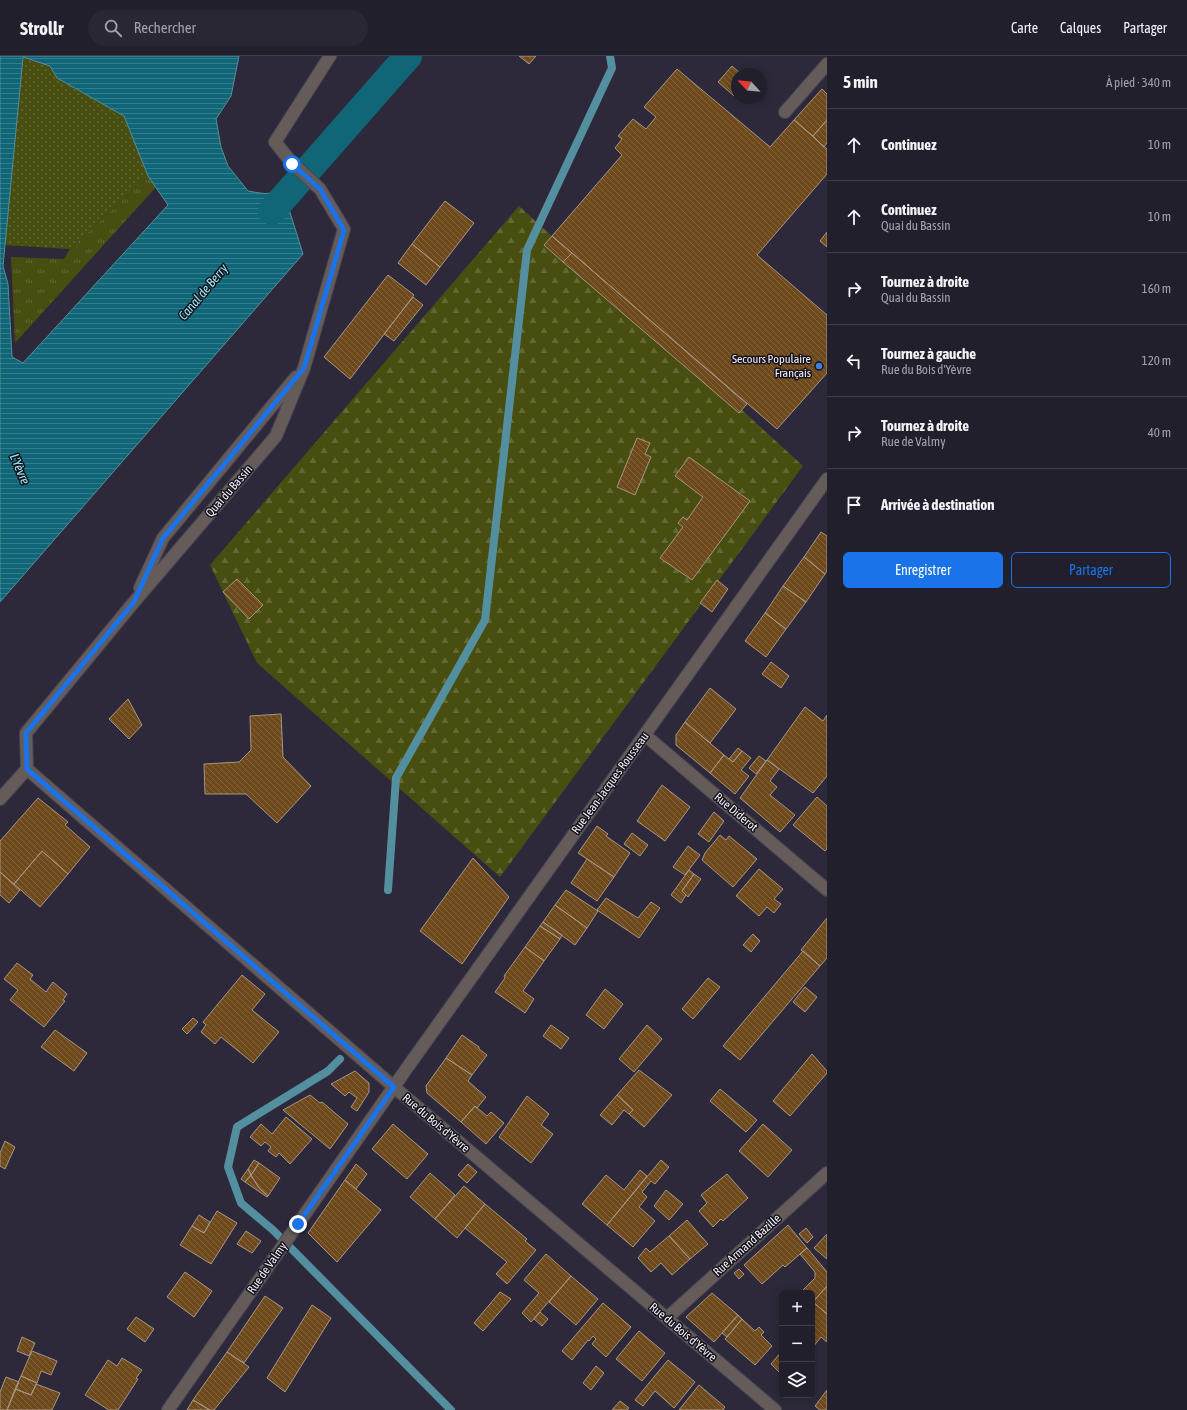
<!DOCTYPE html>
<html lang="fr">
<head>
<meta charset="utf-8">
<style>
	:root { --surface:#221f2c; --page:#2a2734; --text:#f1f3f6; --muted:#a2a2a9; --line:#3f3d48; --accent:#1a73e8 }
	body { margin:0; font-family:"Asap Condensed",sans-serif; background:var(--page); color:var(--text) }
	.controls { position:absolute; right:12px; bottom:12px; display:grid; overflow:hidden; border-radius:6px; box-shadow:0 2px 10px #0003 }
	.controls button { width:36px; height:36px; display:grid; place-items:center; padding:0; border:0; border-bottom:1px solid var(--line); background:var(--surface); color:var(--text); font:20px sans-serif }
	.compass { position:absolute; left:731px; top:12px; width:36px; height:36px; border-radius:50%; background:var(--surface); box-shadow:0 2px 10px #0003; rotate:296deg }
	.stop { position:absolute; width:12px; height:12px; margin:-9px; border:3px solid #1a73e8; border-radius:50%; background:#fff }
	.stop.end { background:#1a73e8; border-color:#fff; box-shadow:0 1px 4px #0008 }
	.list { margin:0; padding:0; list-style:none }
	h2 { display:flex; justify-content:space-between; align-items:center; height:52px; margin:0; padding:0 16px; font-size:17px }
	h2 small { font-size:13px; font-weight:400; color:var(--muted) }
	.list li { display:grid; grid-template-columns:26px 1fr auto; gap:12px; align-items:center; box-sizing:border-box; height:72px; padding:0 16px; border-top:1px solid var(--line) }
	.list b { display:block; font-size:15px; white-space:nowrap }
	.list p { margin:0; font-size:13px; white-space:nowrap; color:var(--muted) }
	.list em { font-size:13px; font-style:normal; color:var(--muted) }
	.actions { display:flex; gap:8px; padding:12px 16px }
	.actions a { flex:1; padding:9px 0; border:1px solid var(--accent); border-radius:6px; text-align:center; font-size:14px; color:var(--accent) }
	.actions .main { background:var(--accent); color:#fff }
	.icon { flex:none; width:22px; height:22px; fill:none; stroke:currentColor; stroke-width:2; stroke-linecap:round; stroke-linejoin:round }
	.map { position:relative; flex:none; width:827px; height:1354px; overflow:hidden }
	header { display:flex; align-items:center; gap:24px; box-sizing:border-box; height:56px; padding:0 20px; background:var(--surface); border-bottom:1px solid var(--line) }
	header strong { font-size:19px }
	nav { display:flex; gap:22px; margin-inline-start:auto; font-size:14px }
	.search { width:280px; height:36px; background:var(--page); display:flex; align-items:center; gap:10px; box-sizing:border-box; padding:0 14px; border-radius:22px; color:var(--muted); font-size:15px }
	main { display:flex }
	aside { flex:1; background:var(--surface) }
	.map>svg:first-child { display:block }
	.grass { fill:url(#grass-tufts) }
	.forest { fill:url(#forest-firs) }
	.park { fill:url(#park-dots) }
	.water { fill:url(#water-rules); stroke:#538f9e; fill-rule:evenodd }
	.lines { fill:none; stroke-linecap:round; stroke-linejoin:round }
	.stream { stroke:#538f9e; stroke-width:8 }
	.canal { stroke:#106677; stroke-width:28 }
	.building { fill:url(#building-back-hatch); stroke:#a69685 }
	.minor-casing { stroke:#484556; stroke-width:14 }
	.minor { stroke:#655b58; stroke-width:12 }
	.route { stroke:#1a73e8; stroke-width:5 }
	.shop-dot { fill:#3f7fe0; stroke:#15131b; stroke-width:1.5 }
	.labels { text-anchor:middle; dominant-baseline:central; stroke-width:3; stroke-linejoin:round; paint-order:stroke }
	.poi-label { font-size:12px; fill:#f0eef9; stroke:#15131b; text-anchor:end }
	.street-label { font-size:12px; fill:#f0eef9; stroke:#15131b }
	.water-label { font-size:13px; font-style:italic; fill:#9ae3f6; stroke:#15131b }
</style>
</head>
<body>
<header>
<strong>Strollr</strong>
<div class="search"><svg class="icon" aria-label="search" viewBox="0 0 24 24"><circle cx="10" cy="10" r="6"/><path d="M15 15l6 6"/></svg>Rechercher</div>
<nav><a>Carte</a><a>Calques</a><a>Partager</a></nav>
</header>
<main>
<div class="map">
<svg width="827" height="1354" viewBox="0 0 827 1354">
	<defs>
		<pattern id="grass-tufts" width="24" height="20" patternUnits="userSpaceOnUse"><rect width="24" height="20" fill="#484e10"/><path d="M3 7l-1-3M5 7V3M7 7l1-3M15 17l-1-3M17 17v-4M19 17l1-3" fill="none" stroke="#636834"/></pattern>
		<pattern id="forest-firs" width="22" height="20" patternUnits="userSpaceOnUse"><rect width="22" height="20" fill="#484e10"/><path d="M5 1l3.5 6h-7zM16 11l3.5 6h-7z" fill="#636834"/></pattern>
		<pattern id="park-dots" width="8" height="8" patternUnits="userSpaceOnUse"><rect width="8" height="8" fill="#484e10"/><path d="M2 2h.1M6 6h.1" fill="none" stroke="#636834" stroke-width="1.8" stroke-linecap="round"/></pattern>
		<pattern id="water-rules" width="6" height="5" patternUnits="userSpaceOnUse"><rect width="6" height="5" fill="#106677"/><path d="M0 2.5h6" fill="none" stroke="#337c8b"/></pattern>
		<pattern id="building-back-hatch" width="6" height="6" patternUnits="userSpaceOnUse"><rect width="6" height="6" fill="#6e491b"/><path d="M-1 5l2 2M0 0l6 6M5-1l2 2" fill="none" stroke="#83643d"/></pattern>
	</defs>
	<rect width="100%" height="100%" fill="#2d293b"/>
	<path class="grass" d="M 148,120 L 156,131 L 15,287 L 11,201 L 64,203 L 70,193 Z"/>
	<path class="forest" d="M 519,150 L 803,410 L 500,821 L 257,607 L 210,509 Z"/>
	<path class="park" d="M 23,1 L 50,10 L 57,22 L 124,60 L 148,120 L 70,193 L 5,189 Z"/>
	<path class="water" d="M 0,0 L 239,0 L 231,40 L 216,63 L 221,91 L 228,110 L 248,135 C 270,139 274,140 291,123 L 300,131 L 288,150 L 303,198 L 0,546 ZM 23,1 L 50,10 L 57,22 L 124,60 L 148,120 L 168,149 L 23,307 L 12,301 L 8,228 L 3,210 Z"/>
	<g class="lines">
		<path class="stream" d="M 388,834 L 396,722 L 485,564 L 527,194 L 612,12 L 610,0
			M 340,1003 L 328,1015 L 237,1071 L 228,1111 L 241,1147 L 273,1174 L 451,1354"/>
		<path class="canal" d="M 272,155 L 408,0"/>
	</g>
	<path class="building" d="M 519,0 L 536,0 L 529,8 Z
		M 732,10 L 741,18 L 737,18 L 737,37 L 734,40 L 718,26 Z
		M 677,13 L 770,91 L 794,64 L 827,93 L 827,118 L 757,199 L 827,259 L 827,317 L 777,373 L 552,180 L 622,99 L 615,92 L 622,83 L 618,80 L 633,63 L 646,73 L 656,61 L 644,51 Z
		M 822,33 L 827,38 L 827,64 L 813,80 L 794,64 Z
		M 827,64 L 827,87 L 824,91 L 813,80 Z
		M 445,145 L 474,167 L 440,211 L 412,188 Z
		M 827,176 L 827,191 L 820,185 Z
		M 552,180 L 572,197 L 563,206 L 544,189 Z
		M 412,188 L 440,211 L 426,229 L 398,207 Z
		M 572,197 L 747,348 L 739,357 L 563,206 Z
		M 388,219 L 414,239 L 350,323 L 324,301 Z
		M 413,241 L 423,249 L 394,285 L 384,278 Z
		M 637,382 L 650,387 L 645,398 L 651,401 L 635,439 L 617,431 Z
		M 689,401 L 750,445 L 692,524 L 660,502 L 683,471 L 678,467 L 683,461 L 687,464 L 703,441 L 675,420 Z
		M 821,476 L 827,480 L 827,515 L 825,518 L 804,501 Z
		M 804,501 L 825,518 L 806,546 L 783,530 Z
		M 237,523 L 263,549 L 249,563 L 223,536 Z
		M 717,524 L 728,533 L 712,556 L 700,547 Z
		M 783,530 L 806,546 L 786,573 L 765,557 Z
		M 765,557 L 786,573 L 766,601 L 745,585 Z
		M 771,606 L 789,620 L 781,632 L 762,618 Z
		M 710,632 L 736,653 L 710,687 L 685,666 Z
		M 128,643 L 142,669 L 129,683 L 109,663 Z
		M 805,651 L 823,665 L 827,659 L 827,720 L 813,737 L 767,704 Z
		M 281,658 L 283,701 L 311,730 L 277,767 L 246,738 L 205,738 L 204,708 L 239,706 L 251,694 L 250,660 Z
		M 685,666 L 724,699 L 710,717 L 676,689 L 676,679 Z
		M 738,692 L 742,695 L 733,706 L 729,703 Z
		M 742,695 L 751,702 L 741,714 L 749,720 L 735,738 L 710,717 L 724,699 L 733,706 Z
		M 759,700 L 766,705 L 756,718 L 749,712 Z
		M 767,704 L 779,713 L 770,725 L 777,731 L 770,739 L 795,759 L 780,776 L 740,742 Z
		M 662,729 L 690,751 L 665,785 L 637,765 Z
		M 817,741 L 827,750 L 827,793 L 825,795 L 793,769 Z
		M 38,742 L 68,766 L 65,769 L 90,791 L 68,818 L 42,795 L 14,828 L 0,816 L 0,785 Z
		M 714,756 L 724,765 L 709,786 L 698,778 Z
		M 597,770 L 608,778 L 606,780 L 630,797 L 614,821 L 578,797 Z
		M 632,777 L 648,789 L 640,800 L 624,788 Z
		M 720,779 L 726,784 L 729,780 L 757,803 L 733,831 L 702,804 L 705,797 Z
		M 688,790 L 700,799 L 685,819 L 673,811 Z
		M 42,795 L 68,818 L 40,851 L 14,828 Z
		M 473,802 L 509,841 L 462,908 L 420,875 Z
		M 587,803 L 614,821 L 597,845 L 571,827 Z
		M 759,813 L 783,833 L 774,843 L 781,848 L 774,857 L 767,851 L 759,860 L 736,840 Z
		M 689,814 L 694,818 L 682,835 L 686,839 L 681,847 L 671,839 Z
		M 0,816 L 20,834 L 9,847 L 0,839 Z
		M 694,818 L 701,823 L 688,841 L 682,835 Z
		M 566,834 L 598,855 L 587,872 L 555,849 Z
		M 606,842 L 638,862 L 651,846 L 660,852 L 639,882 L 597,854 Z
		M 555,849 L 587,872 L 575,889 L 543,866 Z
		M 827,862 L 827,902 L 820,910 L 801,894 Z
		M 543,866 L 562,879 L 560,883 L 540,870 Z
		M 540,870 L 560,883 L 544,905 L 525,891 Z
		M 753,878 L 760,885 L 751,896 L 743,889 Z
		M 525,891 L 544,905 L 523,935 L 534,943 L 525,957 L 495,936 L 505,922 L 504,920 Z
		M 803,895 L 820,910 L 740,1004 L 723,990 Z
		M 17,907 L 33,919 L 30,923 L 46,936 L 53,926 L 67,938 L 63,944 L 65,945 L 44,971 L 10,944 L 18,934 L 4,923 Z
		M 242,919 L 265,938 L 252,954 L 279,976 L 253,1007 L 221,981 L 215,988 L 201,976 L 206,969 L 203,966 Z
		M 708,922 L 720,931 L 693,963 L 682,953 Z
		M 805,931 L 817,941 L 805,956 L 793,946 Z
		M 605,933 L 623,948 L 604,973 L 586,959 Z
		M 193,962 L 198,966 L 187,978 L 182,973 Z
		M 551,969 L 569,982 L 561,993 L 543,980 Z
		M 647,969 L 662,983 L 634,1016 L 619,1003 Z
		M 55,974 L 87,997 L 74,1015 L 41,991 Z
		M 462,979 L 479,991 L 479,993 L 487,999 L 472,1019 L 446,1002 Z
		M 812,998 L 827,1015 L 827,1017 L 790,1060 L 773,1045 Z
		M 446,1002 L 472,1019 L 468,1025 L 486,1041 L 477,1052 L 475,1050 L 461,1066 L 427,1037 L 426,1030 Z
		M 639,1014 L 672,1039 L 644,1071 L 629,1058 L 633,1054 L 617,1039 Z
		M 355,1015 L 369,1027 L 369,1036 L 357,1055 L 351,1051 L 357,1042 L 349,1036 L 345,1040 L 331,1028 Z
		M 720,1033 L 757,1064 L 746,1076 L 710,1045 Z
		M 310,1039 L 320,1047 L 322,1046 L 348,1068 L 330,1093 L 283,1054 Z
		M 617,1039 L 633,1054 L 629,1058 L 624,1054 L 612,1069 L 600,1059 Z
		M 527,1040 L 549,1058 L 541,1069 L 553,1078 L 531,1107 L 499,1081 Z
		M 475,1050 L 487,1060 L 491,1056 L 504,1067 L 486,1088 L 461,1066 Z
		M 286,1061 L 312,1083 L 290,1108 L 279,1097 L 276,1101 L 268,1095 L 271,1091 L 265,1086 L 261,1090 L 250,1081 L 261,1068 L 272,1078 Z
		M 393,1068 L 428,1098 L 407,1123 L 372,1093 Z
		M 763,1068 L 792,1094 L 768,1121 L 739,1095 Z
		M 5,1085 L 15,1091 L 5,1113 L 0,1110 L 0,1097 Z
		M 254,1104 L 259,1107 L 251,1119 L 248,1113 Z
		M 661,1104 L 669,1111 L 655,1128 L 651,1125 L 642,1136 L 647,1141 L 639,1151 L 655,1165 L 633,1191 L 607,1169 Z
		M 259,1107 L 280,1122 L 268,1140 L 259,1132 L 251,1119 Z
		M 356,1108 L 367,1118 L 356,1133 L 345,1124 Z
		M 468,1108 L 477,1116 L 467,1127 L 458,1119 Z
		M 248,1113 L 251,1119 L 245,1126 L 241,1123 Z
		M 640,1114 L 647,1120 L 607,1169 L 582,1148 L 606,1119 L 624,1134 Z
		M 430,1117 L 455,1139 L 435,1163 L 410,1141 Z
		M 727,1118 L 748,1142 L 723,1165 L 721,1163 L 713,1171 L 699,1155 L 707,1147 L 701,1139 Z
		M 251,1119 L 259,1132 L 268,1140 L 267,1141 L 245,1126 Z
		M 345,1124 L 381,1154 L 337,1206 L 308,1177 Z
		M 464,1130 L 485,1148 L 457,1182 L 435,1163 Z
		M 666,1134 L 683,1148 L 669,1164 L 654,1150 Z
		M 485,1148 L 527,1183 L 525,1185 L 536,1194 L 507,1228 L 496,1218 L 507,1206 L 465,1172 Z
		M 217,1155 L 237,1167 L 211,1208 L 180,1189 L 192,1170 L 204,1177 Z
		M 199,1159 L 210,1166 L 204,1177 L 192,1170 Z
		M 687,1164 L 708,1188 L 690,1203 L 669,1180 Z
		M 788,1169 L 807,1192 L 785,1211 L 783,1209 L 762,1228 L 744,1209 Z
		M 806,1172 L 813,1181 L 807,1187 L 799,1178 Z
		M 246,1175 L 261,1185 L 252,1197 L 237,1188 Z
		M 827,1178 L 827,1203 L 814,1192 Z
		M 669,1180 L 690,1203 L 672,1219 L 661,1207 L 651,1216 L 638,1202 L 646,1192 L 650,1196 Z
		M 807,1192 L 827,1216 L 827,1230 L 812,1247 L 812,1237 L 800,1237 L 815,1222 L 815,1216 L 800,1198 Z
		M 546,1198 L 571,1220 L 531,1266 L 522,1257 L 539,1237 L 524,1224 Z
		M 739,1213 L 744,1218 L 739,1223 L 734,1217 Z
		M 185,1216 L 212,1235 L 194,1261 L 167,1241 Z
		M 571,1220 L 598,1243 L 576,1269 L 549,1246 Z
		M 827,1230 L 827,1258 L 813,1246 Z
		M 500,1236 L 511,1243 L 483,1275 L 474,1267 Z
		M 712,1237 L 738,1259 L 714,1286 L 686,1261 Z
		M 265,1240 L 283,1252 L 244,1307 L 227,1296 Z
		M 813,1246 L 827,1258 L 827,1286 L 821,1281 L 813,1291 Z
		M 603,1247 L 631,1271 L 606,1301 L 592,1288 L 596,1283 L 593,1280 L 589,1285 L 588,1284 L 572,1304 L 562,1295 Z
		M 312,1249 L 331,1262 L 285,1336 L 267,1322 Z
		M 540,1256 L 548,1263 L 542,1270 L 534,1263 Z
		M 738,1259 L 742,1263 L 727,1281 L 722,1277 Z
		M 136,1261 L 154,1273 L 145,1286 L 127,1273 Z
		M 742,1263 L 755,1275 L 759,1271 L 764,1276 L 761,1279 L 772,1290 L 755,1309 L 725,1283 Z
		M 639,1275 L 665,1297 L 642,1325 L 616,1303 Z
		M 22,1281 L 35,1287 L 29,1300 L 17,1295 Z
		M 32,1295 L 57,1305 L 51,1319 L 41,1315 L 37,1327 L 21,1320 Z
		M 782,1295 L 782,1319 L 771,1308 Z
		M 227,1296 L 249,1311 L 214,1354 L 210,1354 L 193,1344 Z
		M 122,1302 L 142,1314 L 136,1322 L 138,1323 L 118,1354 L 109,1354 L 85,1339 L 108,1304 L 117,1310 Z
		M 668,1304 L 695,1326 L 674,1352 L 655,1335 L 643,1350 L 635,1344 Z
		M 596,1310 L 604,1317 L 591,1334 L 583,1327 Z
		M 21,1320 L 37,1327 L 31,1339 L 15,1333 Z
		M 6,1321 L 19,1326 L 7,1354 L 0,1354 L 0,1336 Z
		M 36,1328 L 60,1337 L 52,1354 L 7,1354 L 15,1333 L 31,1339 Z
		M 699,1329 L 725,1351 L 723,1354 L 679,1354 Z
		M 827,1334 L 827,1354 L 820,1354 L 815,1350 Z
		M 193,1344 L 210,1354 L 187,1354 Z
		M 620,1345 L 629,1352 L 627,1354 L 612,1354 Z"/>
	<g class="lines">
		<g class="minor-casing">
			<path id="minor" d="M 785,56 L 827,8
				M 140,532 L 163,482 L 296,321
				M 645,679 L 827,834
				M 27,713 L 394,1031 L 775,1354
				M 0,743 L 27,713 L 26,677 L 134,546 L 276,380 L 304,312 L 344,173 L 320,133 L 292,107 L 275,86 L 330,0
				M 667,1262 L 827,1117
				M 168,1354 L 407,1012 L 827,423"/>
		</g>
		<use href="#minor" class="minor"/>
	</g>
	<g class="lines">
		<path class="route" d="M 292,108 L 320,133 L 344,174 L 304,312 L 163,482 L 134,546 L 26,677 L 27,713 L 394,1031 L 298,1168"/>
	</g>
	<circle class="shop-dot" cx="819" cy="310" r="4"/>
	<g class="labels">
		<g class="poi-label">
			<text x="811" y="303">Secours Populaire<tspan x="811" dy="14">Français</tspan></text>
		</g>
		<g class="street-label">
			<text transform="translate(229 435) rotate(-49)">Quai du Bassin</text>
			<text transform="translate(610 727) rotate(-54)">Rue Jean-Jacques Rousseau</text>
			<text transform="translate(736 756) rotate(40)">Rue Diderot</text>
			<text transform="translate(436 1067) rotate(40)">Rue du Bois d'Yèvre</text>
			<text transform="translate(747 1189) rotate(-42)">Rue Armand Bazille</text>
			<text transform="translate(267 1212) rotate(-55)">Rue de Valmy</text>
			<text transform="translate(683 1276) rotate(40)">Rue du Bois d'Yèvre</text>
		</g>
		<g class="water-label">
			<text transform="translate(203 236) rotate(-50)">Canal de Berry</text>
			<text transform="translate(20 413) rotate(67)">L'Yèvre</text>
		</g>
	</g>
</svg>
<div class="controls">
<button>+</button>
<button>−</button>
<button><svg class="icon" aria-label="layers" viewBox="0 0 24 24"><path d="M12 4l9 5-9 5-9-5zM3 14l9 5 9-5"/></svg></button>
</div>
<svg class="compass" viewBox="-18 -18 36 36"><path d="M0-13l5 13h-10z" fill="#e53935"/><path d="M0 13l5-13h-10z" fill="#a2a2a9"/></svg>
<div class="stop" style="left:292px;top:108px"></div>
<div class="stop end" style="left:298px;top:1168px"></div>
</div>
<aside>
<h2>5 min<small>À pied · 340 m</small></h2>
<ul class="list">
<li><svg class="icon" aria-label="ahead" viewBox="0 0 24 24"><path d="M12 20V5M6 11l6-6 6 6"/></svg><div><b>Continuez</b></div><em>10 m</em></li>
<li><svg class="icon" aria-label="ahead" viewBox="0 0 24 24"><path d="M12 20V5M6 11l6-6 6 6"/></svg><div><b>Continuez</b><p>Quai du Bassin</p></div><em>10 m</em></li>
<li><svg class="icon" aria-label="right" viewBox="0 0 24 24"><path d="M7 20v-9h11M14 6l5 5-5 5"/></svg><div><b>Tournez à droite</b><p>Quai du Bassin</p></div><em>160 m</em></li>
<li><svg class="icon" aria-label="left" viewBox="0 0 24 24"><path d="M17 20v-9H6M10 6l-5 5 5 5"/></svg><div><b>Tournez à gauche</b><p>Rue du Bois d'Yèvre</p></div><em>120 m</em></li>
<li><svg class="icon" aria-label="right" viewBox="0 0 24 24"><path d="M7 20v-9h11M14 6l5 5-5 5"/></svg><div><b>Tournez à droite</b><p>Rue de Valmy</p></div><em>40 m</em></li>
<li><svg class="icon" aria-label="arrive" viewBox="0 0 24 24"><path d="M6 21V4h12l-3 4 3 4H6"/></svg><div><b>Arrivée à destination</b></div></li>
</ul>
<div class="actions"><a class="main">Enregistrer</a><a>Partager</a></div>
</aside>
</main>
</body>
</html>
